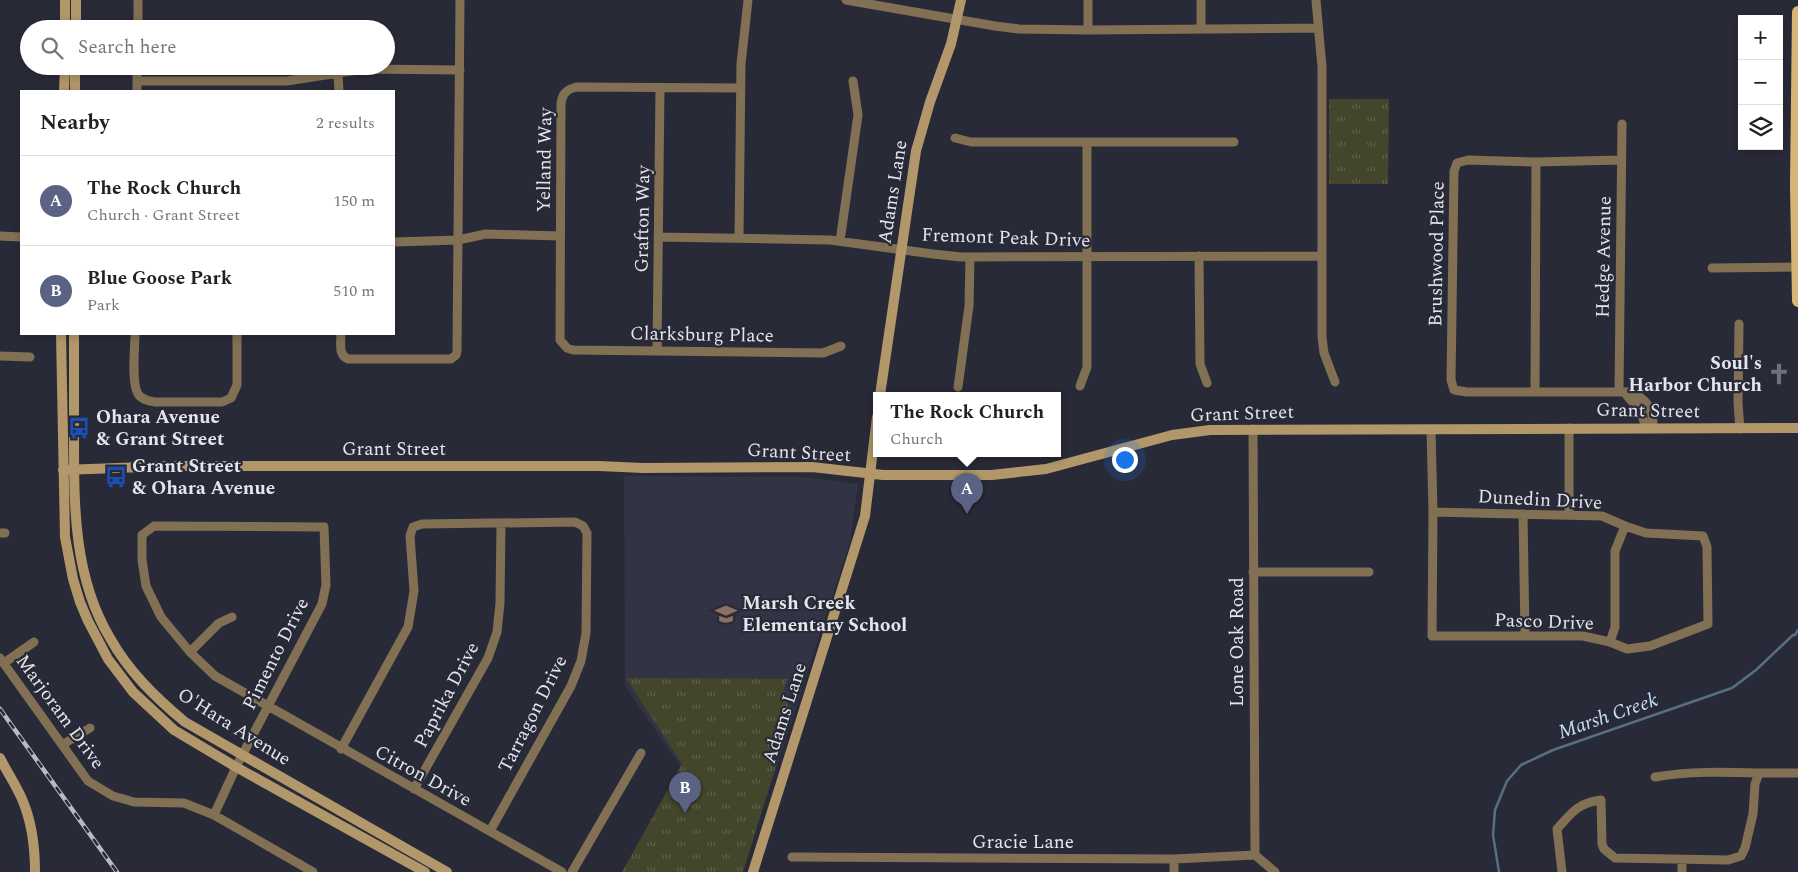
<!DOCTYPE html>
<html lang="en">
<head>
<meta charset="utf-8">
<style>
	:root { --surface:#fff; --page:#f2f2f2; --text:#222; --muted:#767676; --line:#e0e0e0; --accent:#5b6385 }
	body { margin:0; font-family:Spectral,serif; background:var(--page); color:var(--text) }
	.controls { position:absolute; right:15px; top:15px; display:grid; overflow:hidden; border-radius:0px; box-shadow:0 2px 8px #0003 }
	.controls button { width:45px; height:45px; display:grid; place-items:center; padding:0; border:0; border-bottom:1px solid var(--line); background:var(--surface); color:var(--text); font:25px sans-serif }
	.you { position:absolute; left:1124px; top:459px; width:18px; height:18px; margin:-12px; border:4px solid #fff; border-radius:50%; background:#1a73e8; box-shadow:0 0 0 8px #1a73e833 }
	.badge { display:grid; place-items:center; width:32px; height:32px; border-radius:50%; background:var(--accent); color:#fff; font-size:16px; font-weight:700 }
	.pin { position:absolute; translate:-50% -41px; filter:drop-shadow(0 1px 2px #0008) }
	.pin::after { content:''; position:absolute; top:26px; width:18px; height:15px; background:inherit; clip-path:polygon(0 0,100% 0,50% 100%) }
	.popup { position:absolute; left:873px; top:392px; width:188px; height:65px; box-sizing:border-box; display:grid; place-content:center; border-radius:0px; background:var(--surface); filter:drop-shadow(0 1px 4px #0005); font-size:16px; white-space:nowrap; color:var(--muted) }
	.popup b { font-size:19px; color:var(--text) }
	.popup::after { content:''; position:absolute; left:50%; top:100%; margin-left:-10px; border:10px solid transparent; border-top-color:var(--surface) }
	.list { margin:0; padding:0; list-style:none }
	h2 { display:flex; justify-content:space-between; align-items:center; height:65px; margin:0; padding:0 20px; font-size:21px }
	h2 small { font-size:16px; font-weight:400; color:var(--muted) }
	.list li { display:grid; grid-template-columns:32px 1fr auto; gap:15px; align-items:center; box-sizing:border-box; height:90px; padding:0 20px; border-top:1px solid var(--line) }
	.list b { display:block; font-size:19px; white-space:nowrap }
	.list p { margin:0; font-size:16px; white-space:nowrap; color:var(--muted) }
	.list em { font-size:16px; font-style:normal; color:var(--muted) }
	.icon { flex:none; width:28px; height:28px; fill:none; stroke:currentColor; stroke-width:2; stroke-linecap:round; stroke-linejoin:round }
	.map { position:relative; flex:none; width:1798px; height:872px; overflow:hidden }
	.search { position:absolute; background:var(--surface); box-shadow:0 2px 8px #0003; left:20px; top:20px; width:375px; height:55px; display:flex; align-items:center; gap:12px; box-sizing:border-box; padding:0 18px; border-radius:28px; color:var(--muted); font-size:19px }
	.panel { position:absolute; background:var(--surface); box-shadow:0 2px 8px #0003; left:20px; top:90px; width:375px; height:245px; border-radius:0px }
	.map>svg:first-child { display:block }
	.built { fill:#323345 }
	.grass { fill:url(#grass-tufts) }
	.lines { fill:none; stroke-linecap:round; stroke-linejoin:round }
	.stream { stroke:#567083; stroke-width:2.5 }
	.street { stroke:#817054; stroke-width:9 }
	.secondary { stroke:#b19769; stroke-width:10 }
	.primary { stroke:#d7b579; stroke-width:12 }
	.rail-casing { stroke:#b9bac3; stroke-width:4.5 }
	.rail { stroke:#292a37; stroke-width:2.5; stroke-dasharray:8; stroke-linecap:butt }
	.labels { text-anchor:middle; dominant-baseline:central; stroke-width:4.5; stroke-linejoin:round; paint-order:stroke }
	.street-label { font-size:19px; fill:#e4e5ed; stroke:#292a37 }
	.poi-label { font-size:19px; font-weight:bold; fill:#e4e5ed; stroke:#292a37; text-anchor:start }
	.water-label { font-size:20px; font-style:italic; fill:#c3e0f7; stroke:#292a37 }
</style>
</head>
<body>
<div class="map">
<svg width="1798" height="872" viewBox="0 0 1798 872">
	<defs>
		<pattern id="grass-tufts" width="24" height="20" patternUnits="userSpaceOnUse" patternTransform="scale(1.25)"><rect width="24" height="20" fill="#43462b"/><path d="M3 7l-1-3M5 7V3M7 7l1-3M15 17l-1-3M17 17v-4M19 17l1-3" fill="none" stroke="#5e614a"/></pattern>
	</defs>
	<rect width="100%" height="100%" fill="#292a37"/>
	<path class="built" d="M 624,476 L 803,477 L 858,484 L 850,542 L 746,861 L 625,686 Z"/>
	<path class="grass" d="M 1329,99 L 1389,99 L 1388,184 L 1329,184 Z
		M 626,678 L 787,679 L 783,694 L 792,714 L 743,872 L 622,872 L 682,764 Z"/>
	<g class="lines">
		<path class="stream" d="M 1499,872 L 1493,835 L 1495,810 L 1507,781 L 1521,765 L 1553,750 L 1732,688 L 1756,670 L 1793,635 L 1795,635 L 1798,630"/>
		<path class="street" d="M 846,0 L 995,26 L 1019,29 L 1088,30 L 1318,28
			M 1316,0 L 1322,67 L 1322,337 L 1324,353 L 1335,382
			M 138,29 L 138,0
			M 1201,29 L 1201,0
			M 1088,30 L 1088,0
			M 338,74 L 339,91
			M 137,81 L 287,81 L 364,69 L 460,70
			M 741,88 L 576,87 C 566,90 562,94 561,104 L 560,340 L 567,348 L 573,350 L 823,353 L 841,346
			M 137,91 L 137,66
			M 955,138 L 971,142 L 1234,142
			M 1621,160 L 1536,162 L 1468,160 L 1457,163 L 1454,171 L 1451,380 L 1454,390 L 1467,392 L 1632,392 C 1645,399 1652,407 1653,422 L 1647,429 C 1643,422 1643,415 1639,409 C 1634,402 1628,400 1625,392
			M 0,236 L 21,237
			M 659,237 L 830,240 L 933,254 L 961,257 L 1322,256
			M 739,238 L 741,64 L 748,0
			M 840,241 L 858,115 L 853,81
			M 394,242 L 458,240 L 486,234 L 560,236
			M 1199,256 L 1200,364 L 1207,383
			M 1712,268 L 1797,267
			M 1739,324 L 1738,403 L 1740,429
			M 135,334 C 135,348 131,382 138,394 C 142,400 149,401 155,402 L 222,402 L 231,398 L 237,385 L 237,334
			M 341,334 C 341,343 338,355 348,359 L 451,359 L 456,355 L 457,351 L 460,0
			M 657,351 L 660,88
			M 0,356 L 30,357
			M 1080,386 L 1087,367 L 1087,142
			M 958,387 L 969,306 L 970,257
			M 1619,391 L 1622,124
			M 1535,392 L 1536,162
			M 1253,429 L 1255,855
			M 1431,429 L 1433,512 L 1432,636 L 1583,636 L 1610,642 L 1627,649 L 1650,646 L 1708,624 L 1707,547 L 1703,536 L 1646,533 L 1625,526 L 1602,516 L 1433,512
			M 1523,514 L 1525,636
			M 1569,514 L 1569,428
			M 0,533 L 5,533
			M 1253,572 L 1369,572
			M 1610,642 L 1615,627 L 1615,551 L 1625,526
			M 190,652 L 219,623 L 232,617
			M 0,658 L 88,781 L 113,796 L 134,802 L 184,803 L 214,815 L 313,872
			M 4,663 L 34,642
			M 62,745 L 90,728
			M 341,749 L 408,627 L 414,591 L 410,536 L 413,527 L 422,524 L 575,522 L 583,526 L 587,533 L 586,633 L 581,661 L 571,686 L 490,831
			M 1655,777 C 1689,771 1724,772 1759,773
			M 414,789 L 488,658 L 497,632 L 500,603 L 501,523
			M 214,815 L 237,765 L 322,604 L 326,585 L 324,527 L 154,526 L 142,535 L 142,560 L 146,586 L 161,617 L 190,652 L 215,676 L 562,872
			M 1255,855 L 1275,872
			M 792,857 L 1174,859 L 1255,855
			M 572,872 L 641,753
			M 1174,872 L 1174,859
			M 1562,872 L 1557,829 C 1572,812 1578,803 1601,800 L 1602,844 L 1604,849 L 1615,858 L 1728,860 L 1741,856 L 1745,848 L 1753,814 L 1755,784 L 1759,773 L 1798,773
			M 1682,872 L 1682,860"/>
		<path class="secondary" d="M 65,29 L 65,0
			M 76,29 L 76,0
			M 64,91 L 65,66
			M 75,91 L 75,66
			M 61,334 L 65,537 L 73,579 L 80,602 L 88,621 L 108,659 L 133,692 L 174,730 L 236,767 L 425,872
			M 74,334 C 74,369 74,404 74,440 C 74,508 74,578 110,638 C 129,672 156,698 185,722 L 447,872
			M 880,395 L 916,151 L 930,102 L 951,44 L 961,0
			M 63,470 L 171,466 L 599,466 L 643,468 L 812,467 L 883,475 L 992,475 L 1046,469 L 1172,435 L 1210,430 L 1798,428
			M 0,758 C 7,772 16,785 22,799 C 32,822 35,847 35,872
			M 753,872 L 865,516 L 877,417"/>
		<path class="primary" d="M 1798,12 L 1796,185 L 1798,301"/>
		<g class="rail-casing">
			<path id="rail" d="M 0,709 L 117,872"/>
		</g>
		<use href="#rail" class="rail"/>
	</g>
	<defs>
		<g id="church-bare" transform="scale(1.725)"><path d="M-1.2-6h2.4v3.5h3.3v2.4h-3.3V6h-2.4V-.1h-3.3v-2.4h3.3Z" fill="#6b7280" stroke="#292a37" stroke-width="2.5" paint-order="stroke"/></g>
		<g id="bus-bare" transform="scale(1.725)"><path d="M-5-6H5V4H4V6H2V4H-2V6H-4V4H-5ZM-3.5-4V0h7V-4ZM-3.5 1.2v1.5H-2V1.2ZM2 1.2v1.5H3.5V1.2Z" fill="#1a4fb4" stroke="#292a37" stroke-width="2.5" paint-order="stroke"/></g>
		<g id="school-bare" transform="scale(1.725)"><path d="M0-5L7-2L0 1L-7-2ZM-4 1L0 2.5L4 1V4Q0 6-4 4Z" fill="#8d6e63" stroke="#292a37" stroke-width="2.5" paint-order="stroke"/></g>
	</defs>
	<g fill-rule="evenodd">
		<use href="#church-bare" x="1779" y="374"/>
		<use href="#bus-bare" x="79" y="428"/>
		<use href="#bus-bare" x="116" y="477"/>
		<use href="#school-bare" x="726" y="614"/>
	</g>
	<g class="labels">
		<g class="street-label">
			<text transform="translate(545 160) rotate(-89)">Yelland Way</text>
			<text transform="translate(893 192) rotate(-81)">Adams Lane</text>
			<text transform="translate(643 219) rotate(-89)">Grafton Way</text>
			<text transform="translate(1006 238) rotate(2)">Fremont Peak Drive</text>
			<text transform="translate(1437 254) rotate(-89)">Brushwood Place</text>
			<text transform="translate(1604 257) rotate(-89)">Hedge Avenue</text>
			<text transform="translate(702 335) rotate(1)">Clarksburg Place</text>
			<text transform="translate(1648 411) rotate(1)">Grant Street</text>
			<text transform="translate(1242 414) rotate(-2)">Grant Street</text>
			<text x="394" y="449">Grant Street</text>
			<text transform="translate(799 453) rotate(3)">Grant Street</text>
			<text transform="translate(1540 500) rotate(3)">Dunedin Drive</text>
			<text transform="translate(1544 622) rotate(2)">Pasco Drive</text>
			<text transform="translate(1237 642) rotate(-90)">Lone Oak Road</text>
			<text transform="translate(276 654) rotate(-63)">Pimento Drive</text>
			<text transform="translate(447 695) rotate(-62)">Paprika Drive</text>
			<text transform="translate(60 712) rotate(54)">Marjoram Drive</text>
			<text transform="translate(785 713) rotate(-72)">Adams Lane</text>
			<text transform="translate(533 714) rotate(-63)">Tarragon Drive</text>
			<text transform="translate(234 727) rotate(32)">O'Hara Avenue</text>
			<text transform="translate(423 776) rotate(29)">Citron Drive</text>
			<text x="1023" y="842">Gracie Lane</text>
		</g>
		<g class="poi-label">
			<text x="1762" y="363" text-anchor="end">Soul's<tspan x="1762" dy="22">Harbor Church</tspan></text>
			<text x="96" y="417">Ohara Avenue<tspan x="96" dy="22">&amp; Grant Street</tspan></text>
			<text x="132" y="466">Grant Street<tspan x="132" dy="22">&amp; Ohara Avenue</tspan></text>
			<text x="742" y="603">Marsh Creek<tspan x="742" dy="22">Elementary School</tspan></text>
		</g>
		<g class="water-label">
			<text transform="translate(1608 716) rotate(-19)">Marsh Creek</text>
		</g>
	</g>
</svg>
<div class="controls">
<button>+</button>
<button>−</button>
<button><svg class="icon" aria-label="layers" viewBox="0 0 24 24"><path d="M12 4l9 5-9 5-9-5zM3 14l9 5 9-5"/></svg></button>
</div>
<div class="you"></div>
<div class="pin badge" style="left:967px;top:514px">A</div>
<div class="popup"><b>The Rock Church</b>Church</div>
<div class="pin badge" style="left:685px;top:813px">B</div>
<div class="search"><svg class="icon" aria-label="search" viewBox="0 0 24 24"><circle cx="10" cy="10" r="6"/><path d="M15 15l6 6"/></svg>Search here</div>
<section class="panel">
<h2>Nearby<small>2 results</small></h2>
<ul class="list">
<li><span class="badge">A</span><div><b>The Rock Church</b><p>Church · Grant Street</p></div><em>150 m</em></li>
<li><span class="badge">B</span><div><b>Blue Goose Park</b><p>Park</p></div><em>510 m</em></li>
</ul>
</section>
</div>
</body>
</html>
